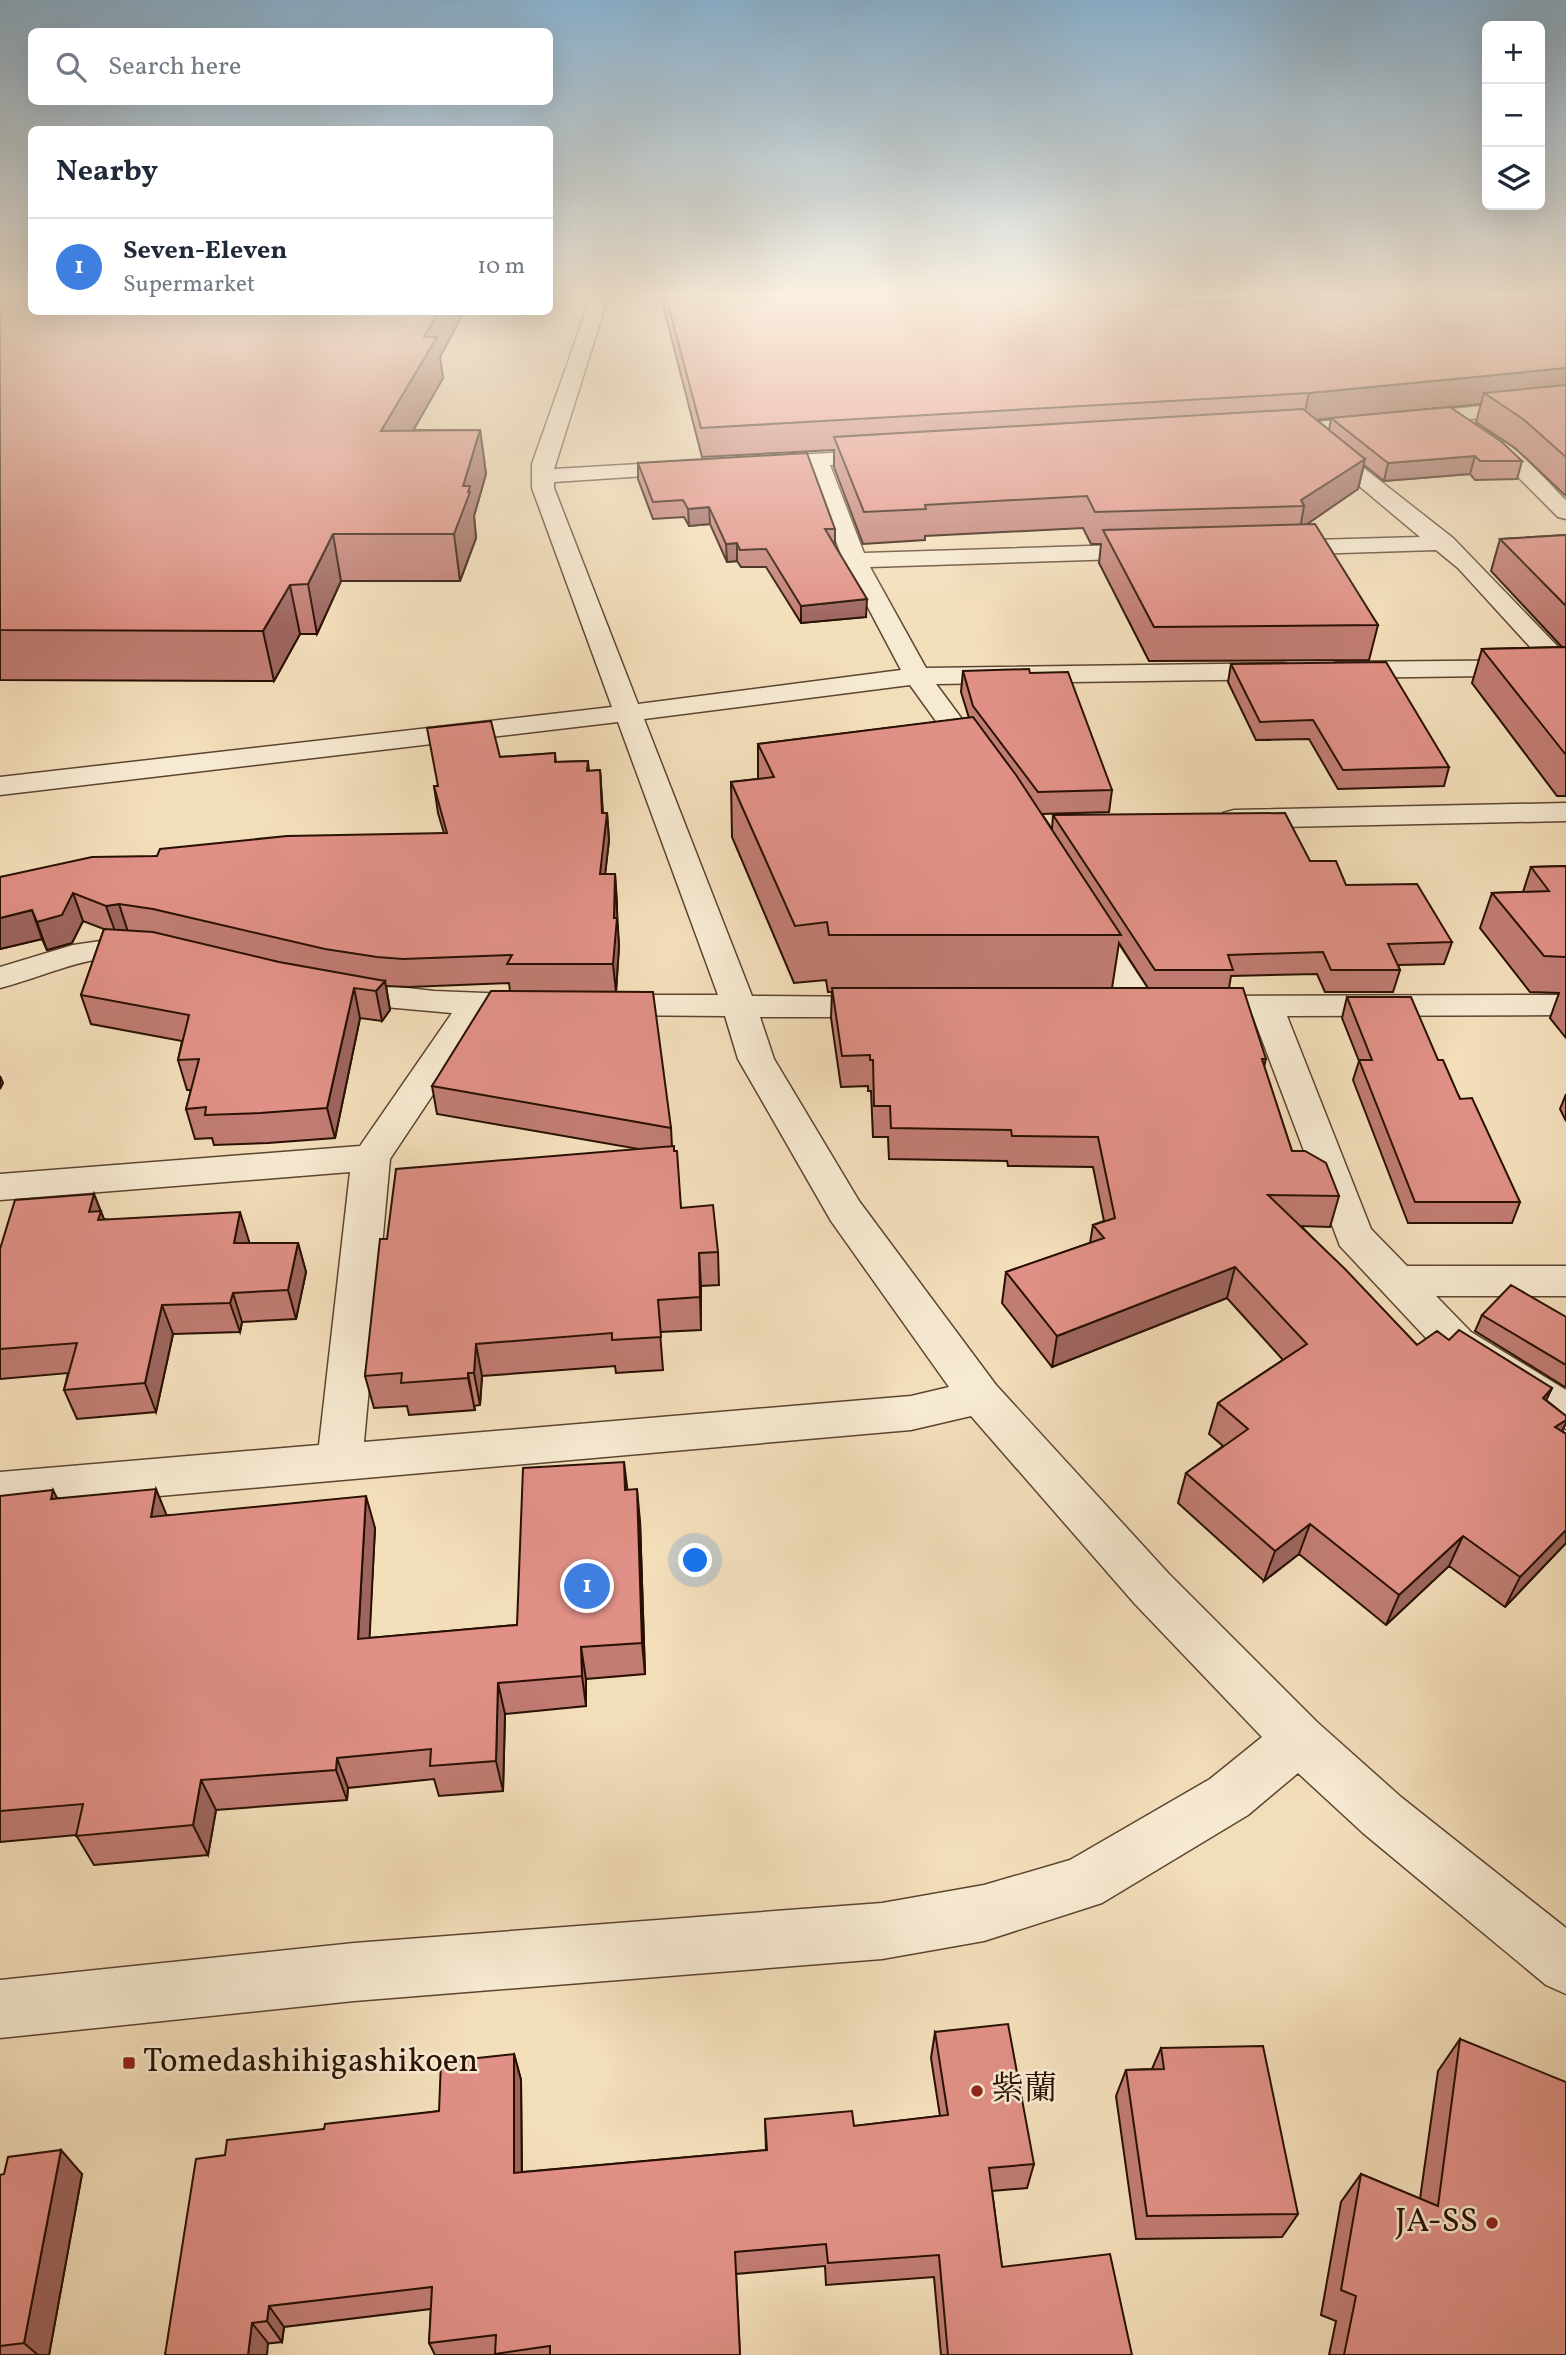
<!DOCTYPE html>
<html lang="en">
<head>
<meta charset="utf-8">
<style>
	:root { --surface:#fff; --page:#f6f6f7; --text:#1f2937; --muted:#747a83; --line:#e0e1e3; --accent:#1a73e8 }
	body { margin:0; font-family:Vollkorn,"Noto Serif JP",serif; background:var(--page); color:var(--text) }
	.controls { position:absolute; right:21px; top:21px; display:grid; overflow:hidden; border-radius:10px; box-shadow:0 7px 28px #0002 }
	.controls button { width:63px; height:63px; display:grid; place-items:center; padding:0; border:0; border-bottom:2px solid var(--line); background:var(--surface); color:var(--text); font:35px sans-serif }
	.you { position:absolute; left:696px; top:1561px; width:24px; height:24px; margin:-18px; border:5px solid #fff; border-radius:50%; background:#1a73e8; box-shadow:0 0 0 10px #1a73e833 }
	.badge { display:grid; place-items:center; width:46px; height:46px; border-radius:50%; background:var(--accent); color:#fff; font-size:23px; font-weight:700 }
	.pin { position:absolute; translate:-50% -50%; border:4px solid #fff; box-shadow:0 2px 7px #0006 }
	.list { margin:0; padding:0; list-style:none }
	h2 { display:flex; justify-content:space-between; align-items:center; height:91px; margin:0; padding:0 28px; font-size:30px }
	h2 small { font-size:23px; font-weight:400; color:var(--muted) }
	.list li { display:grid; grid-template-columns:46px 1fr auto; gap:21px; align-items:center; box-sizing:border-box; height:98px; padding:0 28px; border-top:2px solid var(--line) }
	.list b { display:block; font-size:26px; white-space:nowrap }
	.list p { margin:0; font-size:23px; white-space:nowrap; color:var(--muted) }
	.list em { font-size:23px; font-style:normal; color:var(--muted) }
	.icon { flex:none; width:38px; height:38px; fill:none; stroke:currentColor; stroke-width:2; stroke-linecap:round; stroke-linejoin:round }
	.map { position:relative; flex:none; width:1566px; height:2355px; overflow:hidden }
	.search { position:absolute; background:var(--surface); box-shadow:0 7px 28px #0002; left:28px; top:28px; width:525px; height:77px; display:flex; align-items:center; gap:18px; box-sizing:border-box; padding:0 24px; border-radius:10px; color:var(--muted); font-size:26px }
	.panel { position:absolute; background:var(--surface); box-shadow:0 7px 28px #0002; left:28px; top:126px; width:525px; height:189px; border-radius:10px }
	.map>svg:first-child { display:block }
	.lines { fill:none; stroke-linecap:round; stroke-linejoin:round }
	.minor-casing { stroke:#5c4431; stroke-width:3 }
	.minor { fill:#f7ead2; fill-rule:evenodd }
	.wall { fill:#c17c73; stroke:#291003; stroke-width:2; fill-rule:evenodd }
	.shaded-wall { fill:#9d655e; stroke:#291003; stroke-width:2 }
	.building { fill:#e09086; stroke:#291003; stroke-width:2 }
	.poi-dot { fill:#8f2418; stroke:#f7ead2; stroke-width:2.5 }
	.labels { text-anchor:middle; dominant-baseline:central; stroke-width:5; stroke-linejoin:round; paint-order:stroke }
	.near-poi-label { font-size:33px; fill:#291003; stroke:#f7ead2; text-anchor:start }
</style>
</head>
<body>
<div class="map">
<svg width="1566" height="2355" viewBox="0 0 1566 2355">
	<rect width="100%" height="100%" fill="#f3deba"/>
	<filter id="stains"><feTurbulence type="fractalNoise" baseFrequency=".00286" numOctaves="4"/><feColorMatrix values="0 0 0 0 .2 0 0 0 0 .09 0 0 0 0 .02 0 0 0 .5 -.17"/></filter>
	<radialGradient id="worn" r=".72"><stop offset=".6" stop-color="#630" stop-opacity="0"/><stop offset="1" stop-color="#630" stop-opacity=".3"/></radialGradient>
	<g class="lines">
		<g class="minor-casing">
			<path id="minor" d="M 591,297 L 608,297 L 554,469 L 691,461 L 698,463 L 702,467 L 698,471 L 691,473 L 554,482 L 554,488 L 638,704 L 901,670 L 843,560 L 809,467 L 758,469 L 751,467 L 747,463 L 751,459 L 758,457 L 887,450 L 894,452 L 897,456 L 894,460 L 887,462 L 830,465 L 864,553 L 1154,544 L 1162,546 L 1166,551 L 1162,556 L 1154,558 L 870,567 L 926,668 L 1283,663 L 1292,665 L 1296,671 L 1292,677 L 1283,679 L 936,684 L 993,761 L 989,767 L 979,770 L 969,767 L 910,685 L 644,719 L 752,996 L 883,997 L 895,1000 L 900,1007 L 895,1014 L 883,1017 L 760,1017 L 774,1059 L 859,1201 L 996,1385 L 1169,1574 L 1317,1722 L 1401,1797 L 1566,1928 L 1566,1994 L 1546,1985 L 1363,1833 L 1298,1773 L 1248,1815 L 1102,1903 L 984,1941 L 882,1959 L 354,2001 L 0,2038 L 0,1980 L 354,1943 L 882,1903 L 984,1885 L 1070,1860 L 1210,1779 L 1262,1737 L 1135,1604 L 971,1416 L 911,1430 L 0,1510 L 0,1472 L 319,1445 L 350,1172 L 0,1200 L 0,1174 L 360,1146 L 452,1013 L 385,1007 L 324,997 L 319,990 L 324,983 L 336,980 L 434,991 L 533,995 L 545,998 L 550,1005 L 545,1012 L 533,1015 L 486,1015 L 390,1159 L 364,1442 L 911,1396 L 949,1387 L 831,1221 L 738,1059 L 725,1016 L 601,1015 L 589,1012 L 584,1005 L 589,998 L 601,995 L 718,995 L 618,722 L 0,795 L 0,777 L 612,707 L 532,488 L 532,464 Z
				M 1566,398 L 1566,410 L 1275,438 L 1268,436 L 1265,432 L 1268,428 L 1275,426 Z
				M 1480,430 C 1510,437 1544,479 1566,500 L 1566,519 L 1558,517 L 1499,458 L 1470,436 L 1473,432 Z
				M 1321,438 L 1328,440 L 1453,538 L 1566,655 L 1566,678 L 1556,675 L 1339,678 L 1330,676 L 1326,670 L 1330,664 L 1339,662 L 1542,660 L 1458,568 L 1436,550 L 1277,555 L 1269,553 L 1265,548 L 1269,543 L 1277,541 L 1420,537 L 1314,448 L 1311,444 L 1314,440 Z
				M 1566,803 L 1566,821 L 1234,828 L 1223,825 L 1219,819 L 1223,813 L 1234,810 Z
				M 1087,911 L 1098,914 L 1148,990 L 1154,1006 L 1149,1013 L 1137,1016 L 1125,1013 L 1114,990 L 1071,921 L 1076,914 Z
				M 128,937 L 159,941 L 163,948 L 159,955 C 138,960 115,956 94,960 C 62,966 32,980 0,988 L 0,967 L 73,945 Z
				M 1566,995 L 1566,1015 L 1287,1016 L 1371,1229 L 1407,1266 L 1566,1266 L 1566,1296 L 1436,1296 L 1471,1332 L 1566,1390 L 1566,1429 L 1550,1424 L 1441,1354 L 1340,1246 L 1253,1016 L 1196,1016 L 1184,1013 L 1179,1006 L 1184,999 L 1196,996 Z"/>
		</g>
		<use href="#minor" class="minor"/>
	</g>
	<path class="wall" d="M 0,297 L 32,312 L 464,312 L 440,357 L 443,378 L 413,430 L 480,430 L 486,474 L 474,516 L 476,538 L 460,581 L 341,581 L 317,634 L 300,634 L 274,681 L 0,680 Z
		M 663,297 L 1160,297 L 1168,305 L 1566,297 L 1566,496 L 1515,448 L 1476,422 L 1481,404 L 1402,412 L 1522,461 L 1517,479 L 1475,480 L 1470,474 L 1384,481 L 1364,465 L 1358,489 L 1306,524 L 1378,625 L 1369,660 L 1149,661 L 1099,563 L 1101,544 L 1091,544 L 1083,528 L 925,536 L 925,540 L 863,544 L 834,467 L 834,450 L 702,457 L 664,309 ZM 1331,419 L 1329,430 L 1317,420 Z
		M 638,463 L 835,529 L 835,546 L 866,617 L 801,623 L 766,567 L 741,567 L 737,561 L 727,562 L 710,524 L 689,526 L 684,517 L 653,519 L 638,479 Z
		M 1566,535 L 1566,796 L 1557,796 L 1472,683 L 1482,649 L 1562,647 L 1491,571 L 1500,539 Z
		M 1231,664 L 1449,767 L 1444,786 L 1338,789 L 1309,739 L 1256,740 L 1228,682 Z
		M 963,671 L 1030,673 L 1112,790 L 1109,812 L 1042,814 L 1052,829 L 1053,815 L 1310,861 L 1346,885 L 1452,942 L 1444,964 L 1398,965 L 1400,970 L 1393,992 L 1325,992 L 1317,974 L 1231,976 L 1229,988 L 1266,1059 L 1264,1067 L 1292,1151 L 1339,1196 L 1330,1227 L 1301,1226 L 1417,1345 L 1449,1340 L 1552,1388 L 1546,1400 L 1566,1416 L 1566,1423 L 1562,1431 L 1566,1434 L 1566,1543 L 1505,1607 L 1449,1566 L 1386,1625 L 1299,1554 L 1264,1581 L 1178,1503 L 1186,1473 L 1223,1446 L 1209,1434 L 1218,1403 L 1283,1360 L 1227,1298 L 1052,1367 L 1002,1303 L 1006,1272 L 1090,1243 L 1093,1225 L 1104,1221 L 1093,1167 L 1008,1166 L 1007,1161 L 889,1159 L 888,1137 L 873,1137 L 871,1091 L 868,1091 L 868,1086 L 841,1087 L 831,1018 L 832,992 L 828,992 L 826,980 L 794,983 L 732,837 L 731,782 L 758,779 L 758,744 L 969,718 L 961,692 ZM 1119,943 L 1148,988 L 1112,988 Z
		M 555,753 L 556,762 L 588,761 L 589,771 L 600,770 L 603,813 L 607,813 L 609,840 L 605,874 L 615,874 L 617,902 L 617,921 L 619,946 L 616,992 L 671,1128 L 672,1147 L 681,1208 L 718,1252 L 719,1285 L 701,1286 L 701,1330 L 660,1332 L 663,1370 L 616,1373 L 615,1366 L 482,1376 L 480,1405 L 474,1406 L 475,1410 L 409,1415 L 407,1406 L 374,1408 L 365,1376 L 387,1239 L 639,1149 L 437,1114 L 432,1086 L 510,991 L 509,983 L 409,987 L 386,986 L 390,1010 L 382,1021 L 360,1018 L 335,1138 L 268,1143 L 214,1145 L 212,1138 L 195,1139 L 186,1109 L 191,1090 L 187,1090 L 178,1060 L 182,1041 L 91,1024 L 81,995 L 104,929 L 83,921 L 72,943 L 47,950 L 42,939 L 0,949 L 0,877 L 157,856 L 444,833 L 438,813 L 434,786 L 437,786 L 500,757 Z
		M 1566,866 L 1566,1038 L 1550,1018 L 1559,993 L 1530,992 L 1480,928 L 1492,893 L 1523,892 L 1531,867 Z
		M 1347,997 L 1438,1060 L 1520,1202 L 1512,1223 L 1408,1223 L 1353,1080 L 1359,1061 L 1342,1018 Z
		M 1566,1094 L 1566,1121 L 1560,1109 Z
		M 94,1194 L 104,1219 L 249,1241 L 249,1243 L 298,1243 L 306,1272 L 296,1319 L 242,1322 L 240,1332 L 173,1334 L 156,1412 L 77,1419 L 64,1390 L 68,1373 L 0,1379 L 0,1249 Z
		M 1482,1315 L 1566,1317 L 1566,1386 L 1565,1387 L 1475,1331 Z
		M 627,1490 L 640,1521 L 645,1674 L 586,1679 L 586,1706 L 505,1714 L 503,1791 L 439,1796 L 434,1779 L 348,1788 L 347,1800 L 216,1810 L 208,1855 L 94,1865 L 76,1835 L 0,1842 L 0,1496 L 57,1498 L 166,1515 L 375,1528 L 369,1638 L 517,1625 Z
		M 935,2032 L 1034,2164 L 1027,2188 L 992,2191 L 1002,2267 L 1132,2355 L 941,2355 L 934,2277 L 826,2285 L 825,2266 L 736,2274 L 740,2355 L 435,2355 L 429,2343 L 431,2309 L 284,2327 L 282,2342 L 165,2355 L 225,2155 L 324,2129 L 439,2111 L 514,2054 L 521,2080 L 522,2172 L 766,2150 L 765,2119 L 854,2126 L 940,2116 L 931,2058 Z
		M 1460,2039 L 1566,2355 L 1329,2355 L 1336,2321 L 1321,2315 L 1341,2202 L 1361,2174 L 1420,2199 L 1438,2071 Z
		M 1161,2048 L 1298,2214 L 1282,2237 L 1136,2239 L 1116,2096 L 1126,2070 L 1152,2069 Z
		M 82,2174 L 49,2355 L 0,2355 L 0,2175 Z"/>
	<path class="shaded-wall" d="M 438,312 L 464,312 L 440,357 L 443,378 L 388,475 L 381,431 L 424,337 Z
		M 1566,368 L 1566,395 L 1484,393 L 1481,404 L 1303,421 L 1309,393 Z
		M 480,430 L 486,474 L 474,516 L 476,538 L 460,581 L 454,534 L 463,486 Z
		M 1475,456 L 1470,474 L 1384,481 L 1388,463 Z
		M 1365,459 L 1358,489 L 1300,529 L 1304,506 L 1301,500 Z
		M 709,507 L 710,524 L 689,526 L 688,509 Z
		M 333,534 L 341,581 L 317,634 L 308,584 Z
		M 737,543 L 737,561 L 727,562 L 726,544 Z
		M 290,585 L 300,634 L 274,681 L 263,631 Z
		M 867,599 L 866,617 L 801,623 L 801,606 Z
		M 600,770 L 604,837 L 607,813 L 609,840 L 602,902 L 600,874 L 602,813 Z
		M 615,874 L 619,946 L 616,992 L 613,964 Z
		M 73,893 L 83,921 L 72,943 L 47,950 L 37,922 Z
		M 119,904 L 128,932 L 116,934 L 106,906 Z
		M 32,910 L 42,939 L 0,949 L 0,918 Z
		M 385,981 L 390,1010 L 382,1021 L 376,991 Z
		M 354,988 L 360,1018 L 335,1138 L 327,1108 Z
		M 0,1076 L 3,1083 L 0,1089 Z
		M 94,1194 L 112,1240 L 89,1212 Z
		M 240,1212 L 249,1241 L 243,1272 L 234,1243 Z
		M 298,1243 L 306,1272 L 296,1319 L 288,1290 Z
		M 699,1253 L 701,1286 L 701,1330 L 700,1297 Z
		M 1235,1267 L 1227,1298 L 1052,1367 L 1057,1336 Z
		M 233,1293 L 242,1322 L 240,1332 L 230,1303 Z
		M 162,1305 L 173,1334 L 156,1412 L 145,1383 Z
		M 476,1344 L 482,1376 L 480,1405 L 474,1373 Z
		M 468,1373 L 474,1406 L 475,1410 L 468,1378 Z
		M 1552,1388 L 1537,1419 L 1543,1398 Z
		M 1566,1420 L 1566,1423 L 1553,1449 L 1555,1427 Z
		M 624,1462 L 628,1494 L 625,1490 Z
		M 156,1489 L 169,1521 L 151,1517 Z
		M 637,1489 L 640,1521 L 645,1674 L 642,1643 Z
		M 53,1490 L 69,1522 L 51,1499 Z
		M 366,1496 L 375,1528 L 368,1670 L 358,1639 Z
		M 1310,1524 L 1299,1554 L 1264,1581 L 1275,1551 Z
		M 1566,1530 L 1566,1543 L 1505,1607 L 1520,1577 Z
		M 1463,1536 L 1449,1566 L 1386,1625 L 1399,1595 Z
		M 581,1647 L 586,1679 L 586,1706 L 582,1676 Z
		M 498,1683 L 505,1714 L 503,1791 L 496,1761 Z
		M 337,1758 L 348,1788 L 347,1800 L 336,1770 Z
		M 201,1780 L 216,1810 L 208,1855 L 193,1825 Z
		M 514,2054 L 521,2080 L 522,2197 L 514,2173 Z
		M 61,2150 L 82,2174 L 49,2355 L 38,2355 L 24,2343 Z
		M 269,2306 L 284,2327 L 282,2342 L 267,2321 Z
		M 252,2323 L 268,2343 L 267,2355 L 248,2355 Z"/>
	<path class="building" d="M 0,297 L 32,297 L 32,312 L 438,312 L 424,337 L 437,337 L 381,431 L 480,430 L 463,486 L 470,486 L 468,492 L 470,492 L 454,534 L 333,534 L 308,584 L 290,585 L 263,631 L 0,630 Z
		M 666,297 L 1160,297 L 1168,305 L 1307,297 L 1566,297 L 1566,368 L 1309,393 L 701,428 Z
		M 1566,385 L 1566,457 L 1523,419 L 1484,393 Z
		M 1450,407 L 1502,442 L 1522,461 L 1480,461 L 1475,456 L 1388,463 L 1331,418 Z
		M 1303,409 L 1365,459 L 1301,500 L 1304,506 L 1095,512 L 1087,496 L 925,505 L 926,509 L 864,512 L 834,437 Z
		M 807,453 L 835,529 L 825,529 L 867,599 L 801,606 L 766,549 L 740,550 L 737,543 L 726,544 L 709,507 L 688,509 L 683,500 L 653,502 L 638,463 Z
		M 1315,524 L 1378,625 L 1154,627 L 1103,530 Z
		M 1566,535 L 1566,606 L 1500,539 Z
		M 1566,647 L 1566,755 L 1482,649 Z
		M 1386,662 L 1449,767 L 1343,770 L 1313,720 L 1260,722 L 1231,664 Z
		M 1029,669 L 1030,673 L 1068,672 L 1112,790 L 1038,792 L 973,706 L 963,671 Z
		M 973,717 L 1016,775 L 1121,935 L 829,935 L 827,922 L 795,926 L 731,782 L 774,777 L 758,744 Z
		M 491,721 L 500,757 L 555,753 L 555,762 L 588,761 L 587,771 L 600,770 L 602,813 L 607,813 L 600,874 L 615,874 L 614,918 L 617,918 L 613,964 L 507,964 L 512,955 L 403,959 L 377,957 L 325,949 L 153,909 L 119,904 L 106,906 L 73,893 L 62,915 L 37,922 L 32,910 L 0,918 L 0,877 L 92,857 L 157,856 L 160,849 L 287,836 L 447,833 L 434,786 L 438,786 L 427,728 Z
		M 1285,813 L 1310,861 L 1336,861 L 1346,885 L 1417,884 L 1452,942 L 1388,944 L 1400,970 L 1331,970 L 1323,952 L 1228,955 L 1233,970 L 1155,970 L 1053,815 Z
		M 1566,866 L 1566,957 L 1544,956 L 1492,893 L 1549,891 L 1531,867 Z
		M 104,929 L 153,932 L 279,962 L 385,981 L 376,991 L 354,988 L 327,1108 L 260,1113 L 205,1115 L 206,1107 L 186,1109 L 199,1059 L 178,1060 L 189,1015 L 81,995 Z
		M 832,988 L 1243,988 L 1266,1059 L 1262,1059 L 1292,1151 L 1305,1151 L 1326,1163 L 1339,1196 L 1268,1195 L 1345,1269 L 1417,1345 L 1437,1331 L 1449,1340 L 1459,1330 L 1552,1388 L 1543,1398 L 1566,1416 L 1566,1420 L 1555,1427 L 1566,1434 L 1566,1530 L 1520,1577 L 1463,1536 L 1399,1595 L 1310,1524 L 1275,1551 L 1186,1473 L 1248,1429 L 1218,1403 L 1307,1344 L 1235,1267 L 1057,1336 L 1006,1272 L 1104,1238 L 1093,1225 L 1115,1218 L 1098,1137 L 1012,1136 L 1011,1130 L 891,1128 L 890,1106 L 874,1106 L 873,1060 L 870,1060 L 870,1055 L 842,1056 Z
		M 491,991 L 653,992 L 671,1128 L 432,1086 Z
		M 1347,997 L 1411,997 L 1438,1060 L 1443,1060 L 1460,1099 L 1472,1098 L 1520,1202 L 1415,1202 L 1359,1060 L 1372,1060 Z
		M 674,1146 L 674,1151 L 677,1151 L 681,1208 L 713,1205 L 718,1252 L 699,1253 L 700,1297 L 658,1300 L 661,1337 L 612,1340 L 612,1333 L 476,1344 L 474,1373 L 468,1373 L 468,1378 L 401,1383 L 402,1373 L 365,1376 L 380,1239 L 387,1239 L 396,1169 Z
		M 94,1194 L 89,1212 L 101,1211 L 98,1220 L 240,1212 L 234,1243 L 298,1243 L 288,1290 L 233,1293 L 230,1303 L 162,1305 L 145,1383 L 64,1390 L 77,1343 L 0,1349 L 0,1249 L 15,1200 Z
		M 1511,1285 L 1566,1317 L 1566,1365 L 1482,1315 Z
		M 624,1462 L 625,1490 L 637,1489 L 642,1643 L 581,1647 L 582,1676 L 498,1683 L 496,1761 L 430,1766 L 431,1749 L 337,1758 L 336,1770 L 201,1780 L 193,1825 L 76,1836 L 83,1804 L 0,1811 L 0,1496 L 53,1490 L 51,1499 L 156,1489 L 151,1517 L 366,1496 L 358,1639 L 517,1625 L 523,1468 Z
		M 1008,2024 L 1034,2164 L 989,2168 L 1002,2267 L 1110,2254 L 1132,2355 L 948,2355 L 939,2255 L 828,2263 L 826,2244 L 735,2252 L 740,2355 L 550,2355 L 550,2346 L 495,2354 L 496,2335 L 429,2343 L 432,2287 L 269,2306 L 267,2321 L 252,2323 L 248,2355 L 165,2355 L 196,2159 L 225,2155 L 227,2140 L 324,2129 L 325,2124 L 439,2111 L 441,2062 L 514,2054 L 514,2173 L 767,2150 L 765,2119 L 852,2111 L 854,2126 L 948,2115 L 935,2032 Z
		M 1460,2039 L 1566,2082 L 1566,2355 L 1344,2355 L 1356,2296 L 1341,2290 L 1361,2174 L 1438,2206 Z
		M 1263,2046 L 1298,2214 L 1147,2216 L 1126,2070 L 1164,2069 L 1161,2048 Z
		M 61,2150 L 24,2343 L 0,2346 L 0,2175 L 4,2174 L 8,2157 Z"/>
	<linearGradient id="sky" x2="0" y2="1"><stop stop-color="#8bb6d6"/><stop offset="0.47" stop-color="#faf0e0"/><stop offset="1" stop-color="#faf0e0" stop-opacity="0"/></linearGradient>
	<rect width="1566" height="626" fill="url(#sky)"/>
	<g class="poi-dot">
		<rect x="122" y="2056" width="14" height="14" rx="3.5"/>
		<circle cx="977" cy="2091" r="7"/>
		<circle cx="1492" cy="2223" r="7"/>
	</g>
	<g class="labels">
		<g class="near-poi-label">
			<text x="143" y="2063">Tomedashihigashikoen</text>
			<text x="991" y="2091">紫蘭</text>
			<text x="1478" y="2223" text-anchor="end">JA-SS</text>
		</g>
	</g>
	<rect width="100%" height="100%" filter="url(#stains)"/>
	<rect width="100%" height="100%" fill="url(#worn)"/>
</svg>
<div class="controls">
<button>+</button>
<button>−</button>
<button><svg class="icon" aria-label="layers" viewBox="0 0 24 24"><path d="M12 4l9 5-9 5-9-5zM3 14l9 5 9-5"/></svg></button>
</div>
<div class="you"></div>
<div class="pin badge" style="left:587px;top:1586px;background:#3f7fe0">1</div>
<div class="search"><svg class="icon" aria-label="search" viewBox="0 0 24 24"><circle cx="10" cy="10" r="6"/><path d="M15 15l6 6"/></svg>Search here</div>
<section class="panel">
<h2>Nearby<small></small></h2>
<ul class="list">
<li><span class="badge" style="background:#3f7fe0">1</span><div><b>Seven-Eleven</b><p>Supermarket</p></div><em>10 m</em></li>
</ul>
</section>
</div>
</body>
</html>
